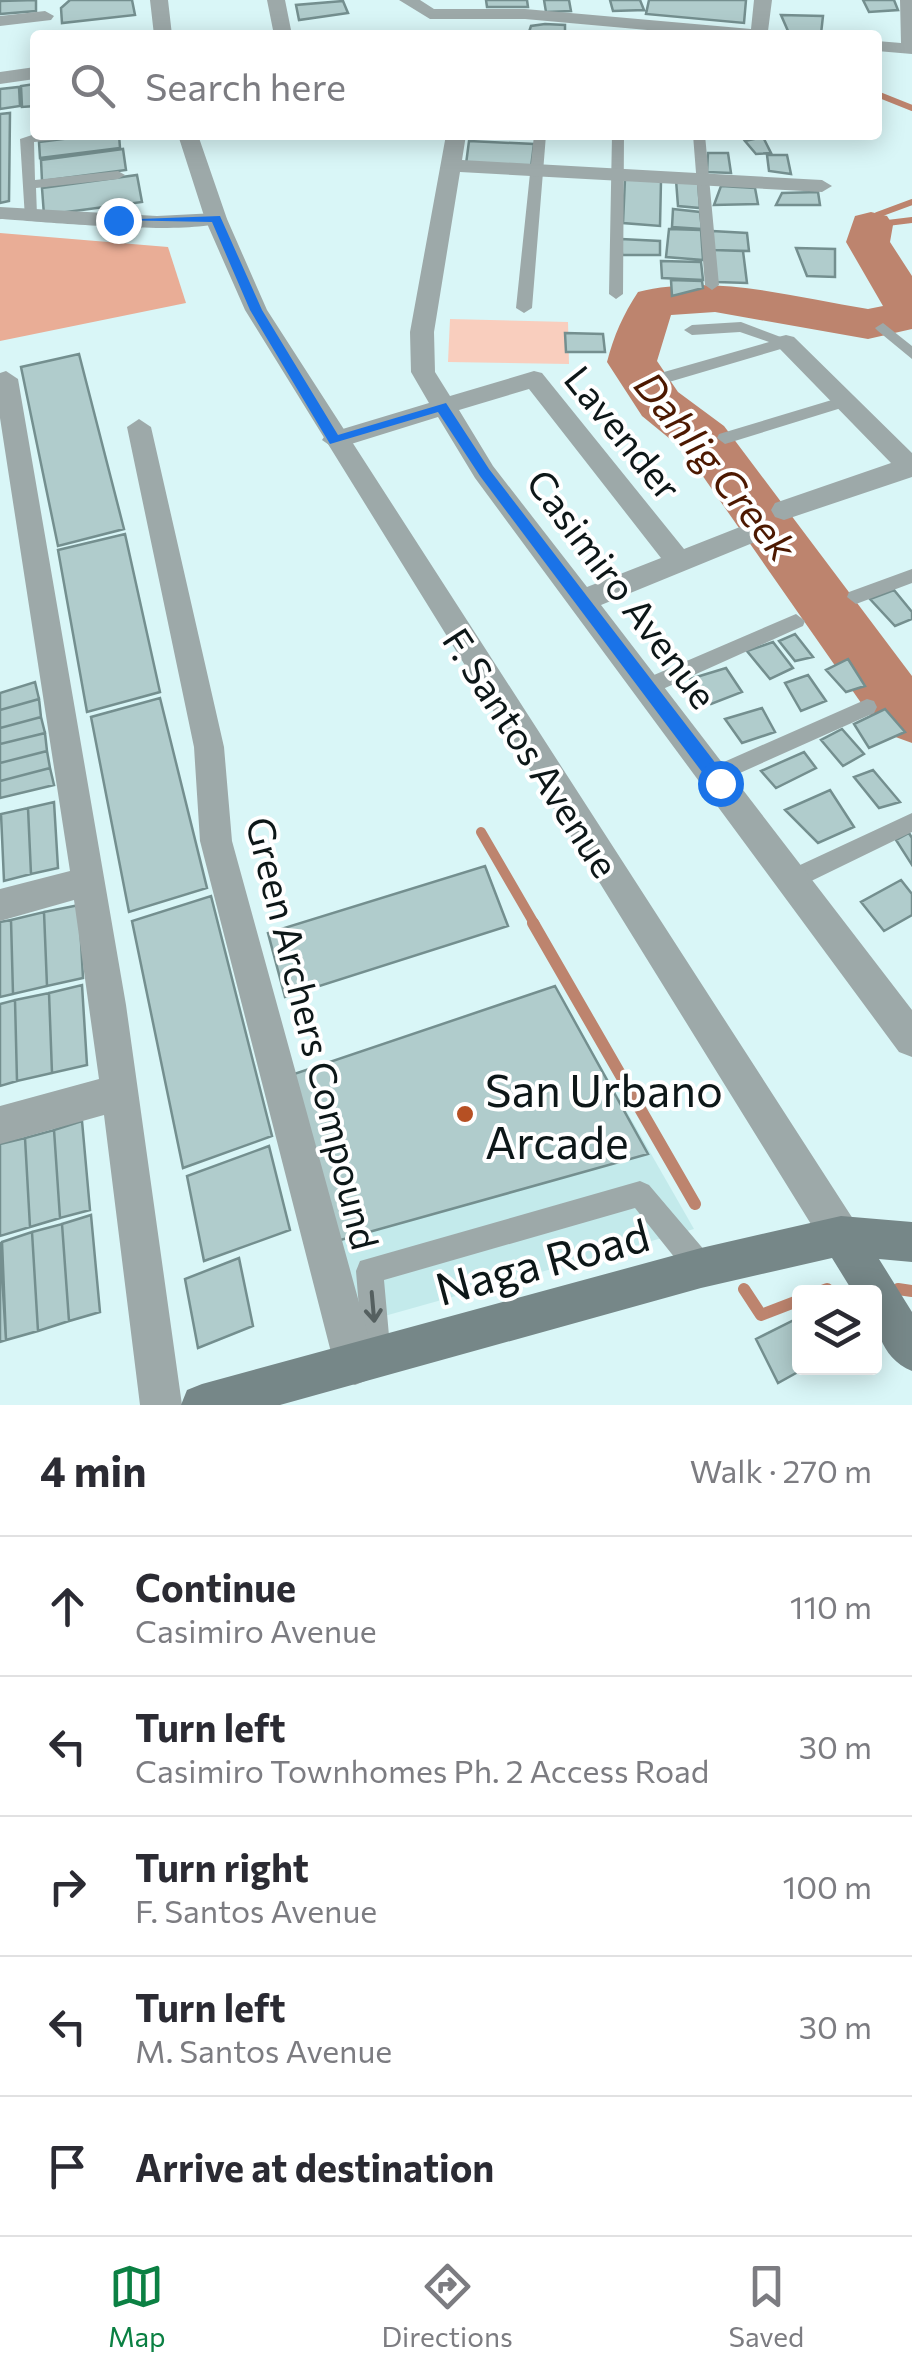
<!DOCTYPE html>
<html lang="en">
<head>
<meta charset="utf-8">
<style>
	:root { --surface:#fff; --page:#f2f2f3; --text:#2b2b33; --muted:#7c7c81; --line:#e1e1e2; --accent:#0b8043 }
	body { margin:0; font-family:Commissioner,sans-serif; background:var(--page); color:var(--text) }
	.controls { position:absolute; right:30px; bottom:30px; display:grid; overflow:hidden; border-radius:10px; box-shadow:0 5px 25px #0003 }
	.controls button { width:90px; height:90px; display:grid; place-items:center; padding:0; border:0; border-bottom:2px solid var(--line); background:var(--surface); color:var(--text); font:50px sans-serif }
	.stop { position:absolute; width:30px; height:30px; margin:-22px; border:8px solid #1a73e8; border-radius:50%; background:#fff }
	.stop.end { background:#1a73e8; border-color:#fff; box-shadow:0 2px 10px #0008 }
	.list { margin:0; padding:0; list-style:none }
	h2 { display:flex; justify-content:space-between; align-items:center; height:130px; margin:0; padding:0 40px; font-size:42px }
	h2 small { font-size:32px; font-weight:400; color:var(--muted) }
	.list li { display:grid; grid-template-columns:65px 1fr auto; gap:30px; align-items:center; box-sizing:border-box; height:140px; padding:0 40px; border-top:2px solid var(--line) }
	.list b { display:block; font-size:38px; white-space:nowrap }
	.list p { margin:0; font-size:32px; white-space:nowrap; color:var(--muted) }
	.list em { font-size:32px; font-style:normal; color:var(--muted) }
	.icon { flex:none; width:55px; height:55px; fill:none; stroke:currentColor; stroke-width:2; stroke-linecap:round; stroke-linejoin:round }
	.map { position:relative; flex:none; width:912px; height:1405px; overflow:hidden }
	.search { position:absolute; background:var(--surface); box-shadow:0 5px 25px #0003; left:30px; right:30px; top:30px; height:110px; display:flex; align-items:center; gap:25px; box-sizing:border-box; padding:0 35px; border-radius:10px; color:var(--muted); font-size:38px }
	.sheet { height:830px; background:var(--surface) }
	nav { display:flex; justify-content:space-around; align-items:center; box-sizing:border-box; height:140px; border-top:2px solid var(--line); background:var(--surface); font-size:28px; color:var(--muted) }
	nav a { display:grid; justify-items:center; gap:5px }
	nav .on { color:var(--accent) }
	.map>svg:first-child { display:block }
	.built { fill:#c3eaeb }
	.green { fill:#f9cebe }
	.forest { fill:#e9ad96 }
	.lines { fill:none; stroke-linecap:round; stroke-linejoin:round }
	.stream-far2 { stroke:#bd846e; stroke-width:6 }
	.stream-far1 { stroke:#bd846e; stroke-width:10 }
	.stream { stroke:#bd846e; stroke-width:12 }
	.river { fill:#bd846e; fill-rule:evenodd }
	.building { fill:#b0cccc; stroke:#748f8f; stroke-width:2.5 }
	.service { fill:#9da9a9; fill-rule:evenodd }
	.minor { fill:#9da9a9; fill-rule:evenodd }
	.tertiary { fill:#9da9a9; fill-rule:evenodd }
	.secondary { fill:#768788; fill-rule:evenodd }
	.oneway { stroke:#556060 }
	.route { fill:#1a73e8 }
	.poi-dot { fill:#b65023; stroke:#fff; stroke-width:4 }
	.labels { text-anchor:middle; dominant-baseline:central; stroke-width:8; stroke-linejoin:round; paint-order:stroke }
	.street-label { font-size:38px; fill:#0d1718; stroke:#fff }
	.water-label { font-size:40px; font-style:italic; fill:#4d1901; stroke:#fff }
	.near-poi-label { font-size:45px; fill:#0d1718; stroke:#fff; text-anchor:start }
	.near-street-label { font-size:45px; fill:#0d1718; stroke:#fff }
</style>
</head>
<body>
<div class="map">
<svg width="912" height="1405" viewBox="0 0 912 1405">
	<rect width="100%" height="100%" fill="#d9f6f7"/>
	<path class="built" d="M 555,986 L 694,1229 L 356,1324 L 294,1074 Z"/>
	<path class="green" d="M 450,319 L 568,322 L 569,364 L 448,362 Z"/>
	<path class="forest" d="M 0,233 L 168,247 L 186,303 L 0,341 Z"/>
	<g class="lines">
		<path class="stream-far2" d="M 877,94 L 912,108
			M 871,225 L 877,215 L 912,202
			M 871,225 L 912,220"/>
		<path class="stream-far1" d="M 481,832 L 535,925"/>
		<path class="stream" d="M 533,923 L 695,1204
			M 744,1289 L 761,1315 L 800,1300
			M 898,1289 L 912,1291
			M 819,1292 L 827,1289"/>
		<path class="river" d="M 871,212 L 887,216 L 893,225 L 890,242 L 912,276 L 912,329 L 868,339 L 715,312 L 671,315 L 657,361 L 678,392 L 724,426 L 912,676 L 912,743 L 890,735 L 866,710 L 686,452 L 642,416 L 607,362 C 614,335 623,315 638,292 C 713,273 793,297 868,309 L 883,306 L 846,242 L 855,216 Z"/>
	</g>
	<path class="building" d="M 36,0 L 36,11 L 0,14 L 0,1 Z
		M 70,0 L 132,0 L 135,15 L 62,23 L 61,8 Z
		M 486,0 L 527,0 L 528,7 L 487,7 Z
		M 544,0 L 569,0 L 571,11 L 546,12 Z
		M 610,0 L 640,0 L 644,10 L 613,11 Z
		M 649,0 L 746,0 L 744,23 L 646,14 Z
		M 863,0 L 894,0 L 898,10 L 869,12 Z
		M 343,1 L 348,13 L 299,20 L 296,5 Z
		M 781,15 L 823,16 L 821,34 L 788,31 Z
		M 545,24 L 565,25 L 565,35 L 528,35 L 531,26 Z
		M 35,84 L 35,106 L 22,107 L 21,86 Z
		M 19,87 L 20,106 L 0,109 L 0,89 Z
		M 10,113 L 9,201 L 0,203 L 0,114 Z
		M 94,135 L 119,135 L 120,148 L 40,158 L 39,142 Z
		M 763,137 L 771,153 L 756,154 L 745,141 Z
		M 469,141 L 534,144 L 531,167 L 466,164 Z
		M 123,149 L 126,170 L 42,181 L 41,160 Z
		M 708,153 L 728,153 L 731,173 L 707,172 Z
		M 767,155 L 787,155 L 791,174 L 769,171 Z
		M 137,175 L 142,202 L 44,215 L 42,188 Z
		M 625,179 L 661,181 L 660,226 L 623,223 Z
		M 676,180 L 698,182 L 700,208 L 678,206 Z
		M 721,186 L 755,188 L 758,204 L 714,205 Z
		M 818,192 L 820,205 L 776,205 L 782,193 Z
		M 673,209 L 700,212 L 702,229 L 672,227 Z
		M 669,229 L 701,230 L 703,260 L 666,257 Z
		M 712,231 L 747,233 L 749,251 L 713,250 Z
		M 621,239 L 660,241 L 660,255 L 622,255 Z
		M 796,248 L 835,249 L 835,277 L 807,276 Z
		M 713,250 L 743,251 L 747,283 L 717,282 Z
		M 661,261 L 701,262 L 703,280 L 662,278 Z
		M 671,280 L 702,281 L 703,288 L 672,296 Z
		M 565,333 L 603,334 L 605,352 L 566,352 Z
		M 79,354 L 124,529 L 58,546 L 21,367 Z
		M 125,534 L 160,692 L 87,712 L 58,550 Z
		M 894,590 L 912,612 L 912,619 L 895,626 L 870,599 Z
		M 795,634 L 813,657 L 795,661 L 779,641 Z
		M 773,642 L 793,668 L 770,679 L 747,651 Z
		M 848,659 L 865,686 L 846,692 L 826,670 Z
		M 726,668 L 742,692 L 711,704 L 690,679 Z
		M 808,675 L 826,701 L 801,711 L 785,683 Z
		M 35,682 L 39,699 L 0,710 L 0,693 Z
		M 160,698 L 207,888 L 129,912 L 91,717 Z
		M 39,699 L 41,717 L 0,728 L 0,710 Z
		M 762,708 L 775,732 L 742,743 L 725,719 Z
		M 885,709 L 905,732 L 869,748 L 854,724 Z
		M 41,717 L 45,733 L 0,744 L 0,728 Z
		M 842,729 L 864,754 L 843,766 L 821,740 Z
		M 45,733 L 47,751 L 0,763 L 0,744 Z
		M 47,751 L 50,768 L 0,781 L 0,763 Z
		M 804,752 L 816,768 L 776,788 L 761,771 Z
		M 50,768 L 54,785 L 0,798 L 0,781 Z
		M 873,770 L 900,802 L 879,808 L 854,777 Z
		M 830,790 L 854,827 L 818,843 L 785,810 Z
		M 54,802 L 58,868 L 31,874 L 28,808 Z
		M 28,808 L 31,874 L 4,881 L 1,814 Z
		M 909,833 L 912,838 L 912,865 L 896,840 Z
		M 485,866 L 508,926 L 285,997 L 268,933 Z
		M 901,880 L 912,894 L 912,915 L 884,931 L 861,902 Z
		M 211,896 L 272,1136 L 183,1168 L 132,921 Z
		M 79,905 L 83,978 L 47,986 L 44,912 Z
		M 44,912 L 47,986 L 13,994 L 11,920 Z
		M 11,920 L 13,994 L 0,997 L 0,922 Z
		M 82,985 L 87,1065 L 52,1073 L 49,993 Z
		M 555,986 L 648,1154 L 337,1241 L 294,1074 Z
		M 49,993 L 52,1073 L 17,1081 L 15,1000 Z
		M 15,1000 L 17,1081 L 0,1086 L 0,1004 Z
		M 82,1121 L 90,1210 L 60,1218 L 54,1130 Z
		M 54,1130 L 60,1218 L 30,1227 L 25,1138 Z
		M 25,1138 L 30,1227 L 0,1236 L 0,1144 Z
		M 269,1146 L 290,1230 L 204,1261 L 187,1176 Z
		M 91,1215 L 100,1312 L 69,1321 L 62,1224 Z
		M 62,1224 L 69,1321 L 38,1331 L 32,1232 Z
		M 32,1232 L 38,1331 L 6,1340 L 2,1242 Z
		M 0,1242 L 6,1340 L 0,1342 Z
		M 239,1258 L 253,1326 L 198,1348 L 185,1279 Z
		M 800,1317 L 800,1368 L 805,1368 L 778,1383 L 756,1339 Z"/>
	<g class="lines">
		<path class="service" d="M 35,134 L 73,135 L 67,139 L 34,142 L 35,180 L 118,171 L 125,175 L 118,179 L 36,188 L 37,215 L 25,218 L 20,139 Z
			M 534,135 L 546,135 L 532,308 L 524,313 L 516,308 Z
			M 612,135 L 624,135 L 623,294 L 616,299 L 609,294 Z
			M 693,135 L 705,135 L 719,285 L 712,290 L 705,285 Z
			M 741,322 L 794,342 L 791,346 L 669,382 L 657,382 L 657,374 L 769,342 L 740,332 L 692,335 L 684,330 L 692,325 Z
			M 883,323 L 912,346 L 912,359 L 878,331 L 875,328 Z
			M 845,396 L 853,401 L 851,405 L 725,444 L 717,438 L 719,434 Z
			M 912,569 L 912,583 L 856,604 L 847,597 L 849,592 Z
			M 796,614 L 805,621 L 803,626 L 654,693 L 640,693 L 637,687 L 640,681 Z
			M 867,699 L 874,701 L 877,707 L 874,713 L 722,781 L 715,784 L 708,781 L 705,775 L 708,769 Z
			M 912,813 L 912,832 L 801,886 L 793,889 L 785,886 L 782,879 L 785,872 Z
			M 640,1181 L 649,1185 L 711,1258 L 714,1268 L 711,1278 L 701,1281 L 691,1278 L 635,1208 L 384,1280 L 391,1358 L 387,1368 L 377,1372 L 367,1368 L 363,1358 L 356,1271 L 360,1261 Z"/>
		<path class="minor" d="M 267,0 L 285,0 L 292,35 L 274,35 Z
			M 399,0 L 420,0 L 434,9 L 525,9 L 751,29 L 754,0 L 772,0 L 768,31 L 772,35 L 703,35 L 525,19 L 430,19 Z
			M 900,0 L 912,0 L 912,54 L 877,51 L 877,41 L 901,43 Z
			M 45,11 L 54,16 L 51,20 L 0,26 L 0,16 Z
			M 35,67 L 35,79 L 0,84 L 0,72 Z
			M 446,135 L 466,135 L 462,160 L 822,180 L 832,186 L 822,192 L 460,172 L 434,332 L 435,372 L 450,396 L 534,371 L 542,373 L 684,549 L 745,525 L 755,528 L 758,535 L 755,542 L 601,605 L 912,1010 L 912,1057 L 899,1052 L 475,478 L 438,417 L 335,449 L 322,440 L 326,434 L 429,403 L 411,372 L 410,332 ZM 529,389 L 661,558 L 587,587 L 493,466 L 459,410 Z
			M 0,207 L 157,216 L 216,213 L 227,219 C 205,238 37,221 0,219 Z
			M 786,335 L 794,337 L 912,453 L 912,477 L 784,520 L 775,517 L 771,510 L 775,503 L 891,463 L 778,347 L 778,337 Z
			M 6,371 L 18,379 L 126,1005 L 182,1405 L 140,1405 L 104,1115 L 0,1144 L 0,1106 L 99,1079 L 74,900 L 0,921 L 0,889 L 70,871 L 0,418 L 0,373 Z
			M 139,419 L 151,427 L 224,747 L 232,841 L 376,1364 L 370,1379 L 355,1385 L 340,1379 L 334,1364 L 200,841 L 194,747 L 127,427 Z"/>
		<path class="tertiary" d="M 150,0 L 168,0 L 172,35 L 154,35 Z
			M 178,135 L 198,135 L 227,219 L 267,310 L 855,1222 L 861,1236 L 855,1250 L 841,1256 L 827,1250 L 245,310 L 205,219 Z"/>
		<path class="secondary" d="M 841,1216 L 912,1222 L 912,1262 L 879,1259 L 912,1312 L 912,1371 C 879,1357 874,1324 874,1292 L 853,1292 L 832,1258 L 701,1288 L 280,1405 L 181,1405 L 187,1390 L 202,1384 L 701,1248 Z"/>
	</g>
	<defs><path id="oneway-shaft" d="M-6 0H5M1.5-3L5.5 0L1.5 3" fill="none" stroke-width="1.6" stroke-linecap="round" stroke-linejoin="round" transform="scale(2.5)"/></defs>
	<use class="oneway" href="#oneway-shaft" transform="translate(373 1307) rotate(85)"/>
	<path class="route" d="M 220,216 L 262,310 L 338,435 L 446,403 L 489,469 L 727,778 L 727,788 L 714,788 L 480,476 L 438,412 L 330,444 L 250,310 L 212,222 L 112,220 Z"/>
	<circle class="poi-dot" cx="465" cy="1114" r="10"/>
	<g class="labels">
		<g class="street-label">
			<text transform="translate(624 432) rotate(51)">Lavender</text>
			<text transform="translate(623 588) rotate(53)">Casimiro Avenue</text>
			<text transform="translate(532 752) rotate(57)">F. Santos Avenue</text>
			<text transform="translate(314 1033) rotate(76)">Green Archers Compound</text>
		</g>
		<g class="water-label">
			<text transform="translate(717 465) rotate(51)">Dahlig Creek</text>
		</g>
		<g class="near-poi-label">
			<text x="485" y="1088">San Urbano<tspan x="485" dy="52">Arcade</tspan></text>
		</g>
		<g class="near-street-label">
			<text transform="translate(542 1260) rotate(-15)">Naga Road</text>
		</g>
	</g>
</svg>
<div class="controls">
<button><svg class="icon" aria-label="layers" viewBox="0 0 24 24"><path d="M12 4l9 5-9 5-9-5zM3 14l9 5 9-5"/></svg></button>
</div>
<div class="stop" style="left:720px;top:783px"></div>
<div class="stop end" style="left:118px;top:220px"></div>
<div class="search"><svg class="icon" aria-label="search" viewBox="0 0 24 24"><circle cx="10" cy="10" r="6"/><path d="M15 15l6 6"/></svg>Search here</div>
</div>
<section class="sheet">
<h2>4 min<small>Walk · 270 m</small></h2>
<ul class="list">
<li><svg class="icon" aria-label="ahead" viewBox="0 0 24 24"><path d="M12 20V5M6 11l6-6 6 6"/></svg><div><b>Continue</b><p>Casimiro Avenue</p></div><em>110 m</em></li>
<li><svg class="icon" aria-label="left" viewBox="0 0 24 24"><path d="M17 20v-9H6M10 6l-5 5 5 5"/></svg><div><b>Turn left</b><p>Casimiro Townhomes Ph. 2 Access Road</p></div><em>30 m</em></li>
<li><svg class="icon" aria-label="right" viewBox="0 0 24 24"><path d="M7 20v-9h11M14 6l5 5-5 5"/></svg><div><b>Turn right</b><p>F. Santos Avenue</p></div><em>100 m</em></li>
<li><svg class="icon" aria-label="left" viewBox="0 0 24 24"><path d="M17 20v-9H6M10 6l-5 5 5 5"/></svg><div><b>Turn left</b><p>M. Santos Avenue</p></div><em>30 m</em></li>
<li><svg class="icon" aria-label="arrive" viewBox="0 0 24 24"><path d="M6 21V4h12l-3 4 3 4H6"/></svg><div><b>Arrive at destination</b></div></li>
</ul>
</section>
<nav>
<a class="on"><svg class="icon" aria-label="map" viewBox="0 0 24 24"><path d="M3 6l6-2 6 2 6-2v14l-6 2-6-2-6 2zM9 4v14M15 6v14"/></svg>Map</a>
<a><svg class="icon" aria-label="directions" viewBox="0 0 24 24"><path d="M12 3l9 9-9 9-9-9zM9 14v-3h6M13 9l2 2-2 2"/></svg>Directions</a>
<a><svg class="icon" aria-label="saved" viewBox="0 0 24 24"><path d="M7 4h10v16l-5-4-5 4z"/></svg>Saved</a>
</nav>
</body>
</html>
